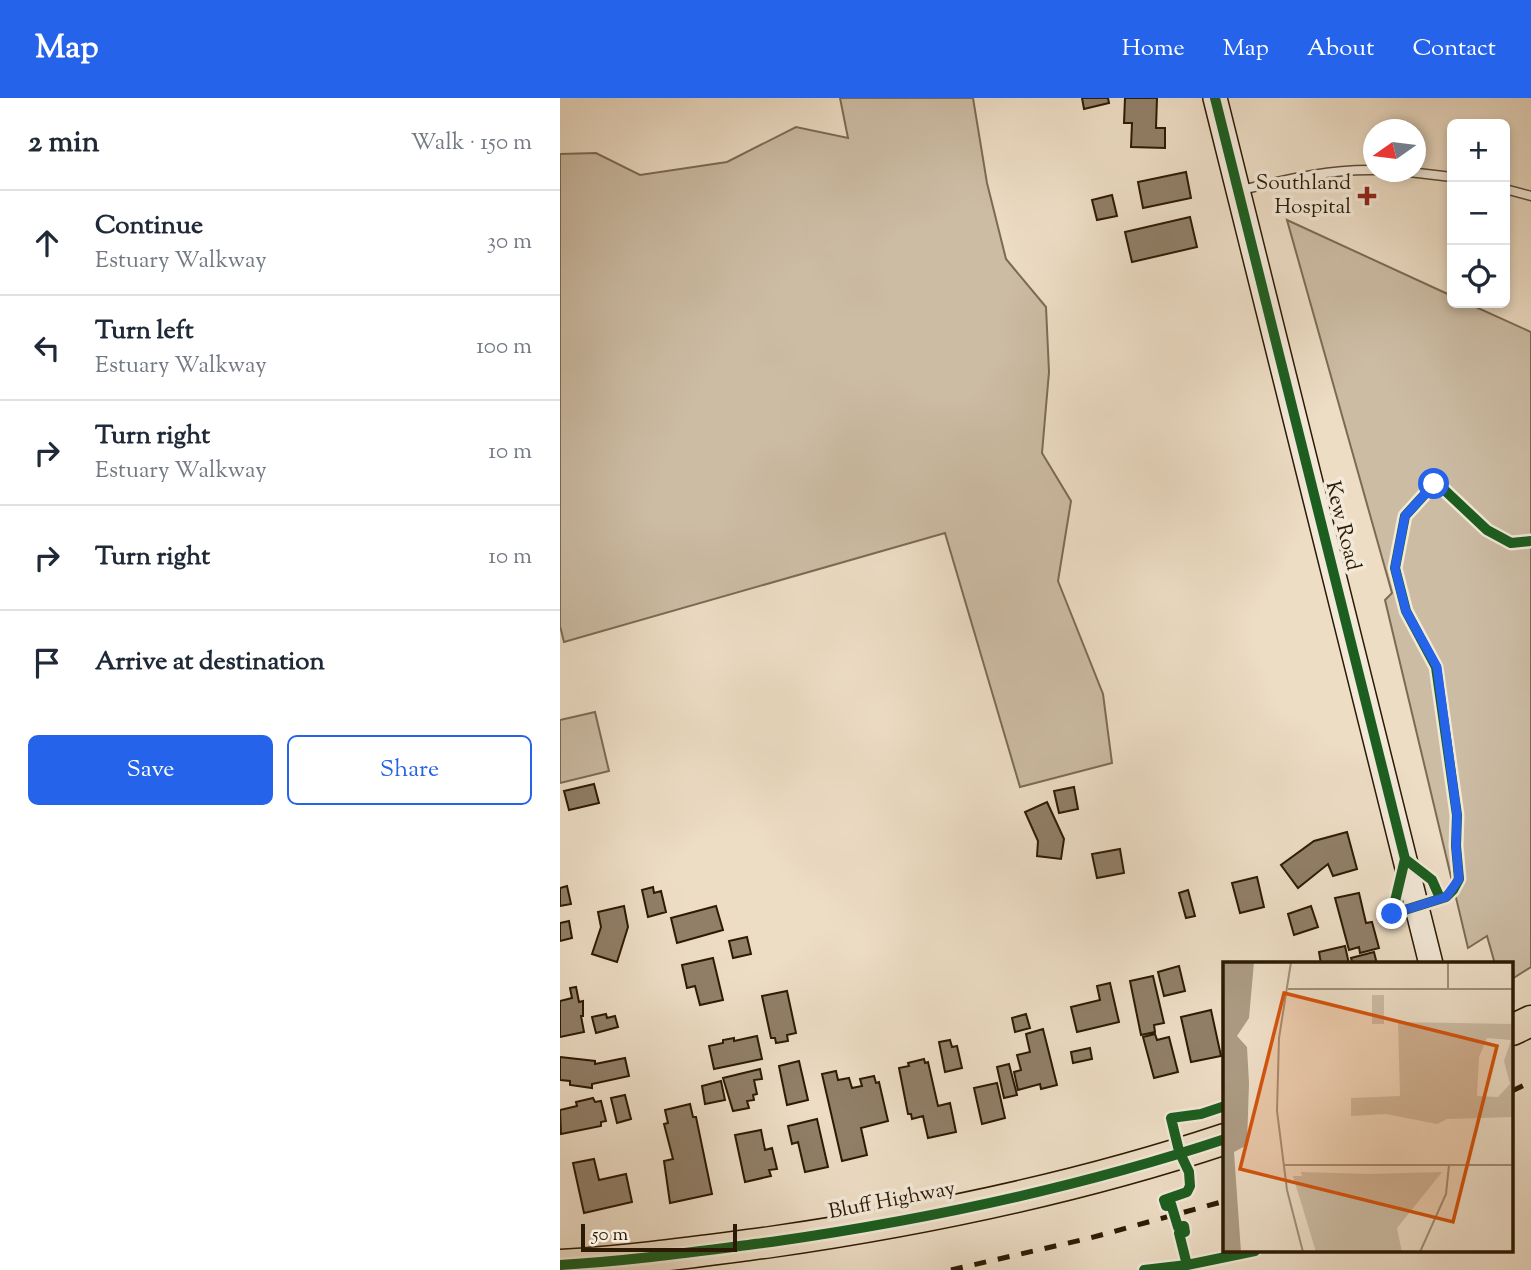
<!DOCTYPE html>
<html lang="en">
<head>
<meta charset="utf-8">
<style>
	:root { --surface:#fff; --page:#f2f2f3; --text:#1f2937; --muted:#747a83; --line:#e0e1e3; --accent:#2563eb }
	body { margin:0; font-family:"Sorts Mill Goudy",serif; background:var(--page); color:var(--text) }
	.controls { position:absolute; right:21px; top:21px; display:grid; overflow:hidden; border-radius:10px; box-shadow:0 4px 10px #0003 }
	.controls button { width:63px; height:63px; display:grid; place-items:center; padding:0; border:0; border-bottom:2px solid var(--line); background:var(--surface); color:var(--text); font:35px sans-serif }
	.compass { position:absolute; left:803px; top:21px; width:63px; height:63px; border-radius:50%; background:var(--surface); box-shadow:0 4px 10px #0003; rotate:256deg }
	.scale { position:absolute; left:21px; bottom:18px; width:156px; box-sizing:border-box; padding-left:7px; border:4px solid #2d1a04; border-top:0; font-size:19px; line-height:24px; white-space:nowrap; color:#2d1a04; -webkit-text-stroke:5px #f3e9d9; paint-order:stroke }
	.stop { position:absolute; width:21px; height:21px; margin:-16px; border:5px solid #2563eb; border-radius:50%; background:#fff }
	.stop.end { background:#2563eb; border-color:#fff; box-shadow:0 2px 7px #0008 }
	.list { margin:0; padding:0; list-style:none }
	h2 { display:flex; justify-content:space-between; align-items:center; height:91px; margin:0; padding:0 28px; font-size:30px }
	h2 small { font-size:23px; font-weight:400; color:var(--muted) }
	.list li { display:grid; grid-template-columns:46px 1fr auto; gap:21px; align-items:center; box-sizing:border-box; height:105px; padding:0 28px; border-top:2px solid var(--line) }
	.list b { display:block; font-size:26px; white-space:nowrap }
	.list p { margin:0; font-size:23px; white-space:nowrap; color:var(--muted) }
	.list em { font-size:23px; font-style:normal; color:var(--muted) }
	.actions { display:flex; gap:14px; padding:21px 28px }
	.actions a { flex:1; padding:16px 0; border:2px solid var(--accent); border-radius:10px; text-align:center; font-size:24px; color:var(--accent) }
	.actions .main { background:var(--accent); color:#fff }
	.icon { flex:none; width:38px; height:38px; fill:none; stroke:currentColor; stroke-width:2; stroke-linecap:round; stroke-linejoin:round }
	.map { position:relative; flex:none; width:971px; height:1172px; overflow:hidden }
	header { display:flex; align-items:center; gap:42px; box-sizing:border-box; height:98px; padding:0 35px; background:var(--accent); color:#fff }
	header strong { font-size:33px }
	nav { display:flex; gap:38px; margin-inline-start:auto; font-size:24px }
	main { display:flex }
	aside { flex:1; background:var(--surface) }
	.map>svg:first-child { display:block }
	.green { fill:#ccbca4; stroke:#7c6b54; stroke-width:2 }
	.building { fill:#917f68; stroke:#2d1a04; stroke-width:2 }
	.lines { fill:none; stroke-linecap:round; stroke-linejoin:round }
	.lane-casing { stroke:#5d4b34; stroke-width:11 }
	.secondary-casing { stroke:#2d1a04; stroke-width:26 }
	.highway-casing { stroke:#2d1a04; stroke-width:33 }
	.lane { stroke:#f3e9d9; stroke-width:8 }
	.secondary { stroke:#f3e9d9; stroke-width:23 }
	.highway { stroke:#edddc5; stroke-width:30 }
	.rail { stroke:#2d1a04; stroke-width:5; stroke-dasharray:12 12; stroke-linecap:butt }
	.cycleway-casing { stroke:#f3e9d9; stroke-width:15 }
	.cycleway { stroke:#1b5e20; stroke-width:10 }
	.route { stroke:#2563eb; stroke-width:9 }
	.poi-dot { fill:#8f2418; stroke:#f3e9d9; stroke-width:2.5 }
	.labels { text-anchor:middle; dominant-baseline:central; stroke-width:7; stroke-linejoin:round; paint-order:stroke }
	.poi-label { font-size:21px; fill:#2d1a04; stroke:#f3e9d9; text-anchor:end }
	.street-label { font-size:21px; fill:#2d1a04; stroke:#f3e9d9 }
	.inset-road { fill:none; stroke:#a08f78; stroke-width:2 }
	.view { fill:#d5530b; fill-opacity:0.15; stroke:#d5530b; stroke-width:3.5 }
	.inset-edge { fill:none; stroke:#2d1a04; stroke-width:3.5 }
</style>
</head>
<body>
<header>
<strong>Map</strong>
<nav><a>Home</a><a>Map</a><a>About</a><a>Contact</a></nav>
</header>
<main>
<aside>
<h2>2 min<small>Walk · 150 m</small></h2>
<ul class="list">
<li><svg class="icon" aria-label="ahead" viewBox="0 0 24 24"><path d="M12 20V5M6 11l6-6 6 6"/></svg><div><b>Continue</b><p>Estuary Walkway</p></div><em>30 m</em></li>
<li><svg class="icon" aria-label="left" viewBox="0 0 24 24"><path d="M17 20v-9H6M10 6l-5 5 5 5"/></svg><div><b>Turn left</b><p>Estuary Walkway</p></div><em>100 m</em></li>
<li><svg class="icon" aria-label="right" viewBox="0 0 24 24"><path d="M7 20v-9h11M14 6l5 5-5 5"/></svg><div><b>Turn right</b><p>Estuary Walkway</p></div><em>10 m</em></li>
<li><svg class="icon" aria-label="right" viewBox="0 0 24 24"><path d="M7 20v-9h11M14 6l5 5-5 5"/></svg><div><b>Turn right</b></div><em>10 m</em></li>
<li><svg class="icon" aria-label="arrive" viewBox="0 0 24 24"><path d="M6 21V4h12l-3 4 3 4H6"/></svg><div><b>Arrive at destination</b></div></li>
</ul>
<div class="actions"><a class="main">Save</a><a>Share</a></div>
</aside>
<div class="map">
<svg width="971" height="1172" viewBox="0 0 971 1172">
	<rect width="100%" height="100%" fill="#edddc5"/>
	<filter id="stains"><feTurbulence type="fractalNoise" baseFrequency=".00286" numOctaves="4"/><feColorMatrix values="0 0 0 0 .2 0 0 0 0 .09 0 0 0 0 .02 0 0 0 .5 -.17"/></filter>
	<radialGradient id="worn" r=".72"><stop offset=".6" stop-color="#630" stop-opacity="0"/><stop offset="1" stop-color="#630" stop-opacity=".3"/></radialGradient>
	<path class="green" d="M 280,0 L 413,0 L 427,85 L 446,161 L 486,209 L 489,274 L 482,355 L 511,403 L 498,483 L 543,596 L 552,665 L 460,689 L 385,435 L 4,544 L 0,528 L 0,56 L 36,55 L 80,77 L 167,64 L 236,29 L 288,40 Z
		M 727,122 L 892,198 L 892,205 L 907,205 L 971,234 L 971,869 L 952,881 L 952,866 L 935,866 L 927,838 L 908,850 L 825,502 L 832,495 Z
		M 35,614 L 49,673 L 0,685 L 0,622 Z"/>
	<path class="building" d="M 522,0 L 548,0 L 549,5 L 524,11 Z
		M 565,0 L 597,0 L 596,30 L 605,30 L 605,50 L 571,49 L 572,25 L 564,25 Z
		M 626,74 L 631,100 L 583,110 L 578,84 Z
		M 552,97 L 557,118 L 537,122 L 532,102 Z
		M 630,119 L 637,149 L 572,164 L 565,134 Z
		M 34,686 L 39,705 L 9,712 L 4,693 Z
		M 514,689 L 518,711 L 499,715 L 494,693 Z
		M 487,704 L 504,741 L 501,761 L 477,758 L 478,743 L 465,714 Z
		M 787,734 L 797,771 L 773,778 L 768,766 L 738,790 L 721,767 L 754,743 Z
		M 560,751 L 564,775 L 537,780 L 532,756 Z
		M 697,779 L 704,809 L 680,815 L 672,785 Z
		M 7,788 L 11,806 L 0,808 L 0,790 Z
		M 93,789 L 94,795 L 101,793 L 106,814 L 88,819 L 82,792 Z
		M 628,792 L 635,818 L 626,820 L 619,795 Z
		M 799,795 L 806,825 L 812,824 L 819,850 L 800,855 L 799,849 L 789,852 L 775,800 Z
		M 64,808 L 68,829 L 57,864 L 32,856 L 41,829 L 38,814 Z
		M 156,808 L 163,832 L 117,845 L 111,820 Z
		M 751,808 L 758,829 L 734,837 L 728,816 Z
		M 9,823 L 12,840 L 0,843 L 0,825 Z
		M 187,839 L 191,856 L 173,860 L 169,843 Z
		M 785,848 L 789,866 L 761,866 L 759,854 Z
		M 814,854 L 817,866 L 793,866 L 791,860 Z
		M 153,860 L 163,902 L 140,907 L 135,888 L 127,890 L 122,867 Z
		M 619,868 L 625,893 L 604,898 L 598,874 Z
		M 593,878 L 604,925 L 594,927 L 595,934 L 581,937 L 570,883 Z
		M 550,885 L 559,924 L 517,934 L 511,909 L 540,902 L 537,888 Z
		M 16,889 L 19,904 L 23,903 L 23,918 L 21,918 L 24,934 L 0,939 L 0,903 L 12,900 L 10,890 Z
		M 227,893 L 236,935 L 227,937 L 228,943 L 216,945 L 215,940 L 211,940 L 202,898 Z
		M 651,912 L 661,958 L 631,964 L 621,919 Z
		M 46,916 L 47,920 L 55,918 L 58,929 L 36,935 L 32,919 Z
		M 466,916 L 470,930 L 455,934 L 452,920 Z
		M 483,931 L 497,987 L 481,991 L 480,986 L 458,992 L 454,974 L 461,972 L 457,957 L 470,954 L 466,936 Z
		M 595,936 L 597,942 L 609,939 L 618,974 L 594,980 L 583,939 Z
		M 197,938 L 202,961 L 154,971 L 149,948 L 163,945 L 163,942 L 174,940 L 174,943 Z
		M 390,942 L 392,949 L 397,948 L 402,970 L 385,974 L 379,944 Z
		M 530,950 L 532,961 L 513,965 L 511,954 Z
		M 0,959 L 35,963 L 35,966 L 65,960 L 69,978 L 32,986 L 32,990 L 10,987 L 10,983 L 0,982 Z
		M 364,961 L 365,965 L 368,964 L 378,1008 L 390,1005 L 396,1034 L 368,1040 L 363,1018 L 352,1021 L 351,1016 L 348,1016 L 339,970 L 349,968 L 348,965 Z
		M 239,963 L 248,1002 L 227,1007 L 219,968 Z
		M 449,966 L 457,997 L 444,1000 L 437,969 Z
		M 200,971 L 202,981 L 194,982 L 197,996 L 193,997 L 194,1002 L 187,1003 L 189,1010 L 173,1013 L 163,980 Z
		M 276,973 L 278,982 L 289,980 L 292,990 L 302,988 L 300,981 L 314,978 L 316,985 L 319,984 L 328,1023 L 301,1030 L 307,1057 L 282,1063 L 262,976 Z
		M 161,983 L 165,1002 L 145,1006 L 142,988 Z
		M 437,985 L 445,1020 L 422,1026 L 414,990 Z
		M 65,997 L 71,1021 L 57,1025 L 51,1000 Z
		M 33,1000 L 35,1004 L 41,1003 L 46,1023 L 41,1024 L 41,1028 L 1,1036 L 0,1012 L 17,1008 L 16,1004 Z
		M 130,1006 L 133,1019 L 136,1019 L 152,1096 L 110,1105 L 104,1063 L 113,1061 L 104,1026 L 108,1025 L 105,1012 Z
		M 257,1021 L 268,1069 L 245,1074 L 238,1044 L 232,1046 L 228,1028 Z
		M 201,1032 L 205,1052 L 212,1050 L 217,1071 L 209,1072 L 211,1078 L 185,1084 L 175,1037 Z
		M 34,1061 L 39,1082 L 66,1076 L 72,1104 L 24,1115 L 13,1065 Z"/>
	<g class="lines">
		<g class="lane-casing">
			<path id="lane" d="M 849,74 L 892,79
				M 945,91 L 971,98
				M 681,92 C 725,82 768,71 814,72"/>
		</g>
		<g class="secondary-casing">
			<path id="secondary" d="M 655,0 L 871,866"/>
		</g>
		<g class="highway-casing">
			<path id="highway" d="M 952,932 L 971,923
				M 0,1167 C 71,1163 141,1153 211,1144 C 364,1122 518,1090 665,1041"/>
		</g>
		<use href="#lane" class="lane"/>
		<use href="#secondary" class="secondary"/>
		<use href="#highway" class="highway"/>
		<path class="rail" d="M 952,993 L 971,984
			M 391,1172 L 530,1140 L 665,1103"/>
		<g class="cycleway-casing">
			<path id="cycleway" d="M 655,0 L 845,761
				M 832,816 L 886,799 L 893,792 L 899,781 L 896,748 L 897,717 L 876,569 L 846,513 L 835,470 L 845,418 L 874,386 L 877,385 L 927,432 L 951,445 L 971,443
				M 832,816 L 845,761 L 872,782 L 880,800
				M 0,1167 C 71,1163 141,1153 211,1144 C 364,1122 518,1090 665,1041
				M 627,1167 L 619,1135 L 625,1134 L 624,1128 L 618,1129 L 611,1106 L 606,1108 L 604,1102 L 627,1094 L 630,1088 L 629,1074 L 619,1053 L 611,1020 L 641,1016 L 665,1008
				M 584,1172 L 627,1167 L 695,1153"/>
		</g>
		<use href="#cycleway" class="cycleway"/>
	</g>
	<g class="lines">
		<path class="route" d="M 832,816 L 886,799 L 899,781 L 896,748 L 897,717 L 877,569 L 846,513 L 835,470 L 845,418 L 874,386"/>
	</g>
	<path class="poi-dot" d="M803.5 87.5h7v7h7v7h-7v7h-7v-7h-7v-7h7z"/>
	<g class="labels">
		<g class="poi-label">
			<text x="791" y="86">Southland<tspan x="791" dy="24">Hospital</tspan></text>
		</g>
		<g class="street-label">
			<text transform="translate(782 428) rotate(76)">Kew Road</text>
			<text transform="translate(332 1103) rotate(-11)">Bluff Highway</text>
		</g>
	</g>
	<g transform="translate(663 864)">
		<rect width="290" height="290" fill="#edddc5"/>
		<path d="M 149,33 L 161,33 L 161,62 L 149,62 ZM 175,60 L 290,62 L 290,155 L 224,157 L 214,162 L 163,152 L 128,154 L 128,136 L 177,134 ZM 264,76 L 288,78 L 281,99 L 287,122 L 275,135 L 254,134 L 256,95 ZM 78,210 L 146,212 L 219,210 L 174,266 L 179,290 L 93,290 L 70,214 L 79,214 Z" fill="#ccbca4" fill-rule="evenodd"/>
		<path d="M 0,0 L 31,0 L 26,56 L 14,74 L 24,85 L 26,121 L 24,183 L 11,190 L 18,290 L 0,290 Z" fill="#ac9b83"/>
		<path class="inset-road" d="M 68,0 L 56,76 L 54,149 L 64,228 L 80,290M 225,0 L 225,27M 65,27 L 291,27M 62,203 L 291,203M 197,290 L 223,232 L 226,203"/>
		<path class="view" d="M 61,31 L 274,84 L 230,260 L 17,207 Z"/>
		<rect width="290" height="290" class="inset-edge"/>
	</g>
	<rect width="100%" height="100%" filter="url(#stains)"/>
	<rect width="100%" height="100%" fill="url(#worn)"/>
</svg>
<div class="controls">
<button>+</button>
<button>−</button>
<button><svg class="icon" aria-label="locate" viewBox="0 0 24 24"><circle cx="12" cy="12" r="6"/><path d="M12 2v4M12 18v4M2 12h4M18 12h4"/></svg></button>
</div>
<svg class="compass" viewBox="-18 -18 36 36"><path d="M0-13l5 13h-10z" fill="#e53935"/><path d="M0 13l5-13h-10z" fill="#747a83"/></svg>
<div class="scale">50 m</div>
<div class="stop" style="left:874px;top:386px"></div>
<div class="stop end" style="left:832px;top:816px"></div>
</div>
</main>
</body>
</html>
